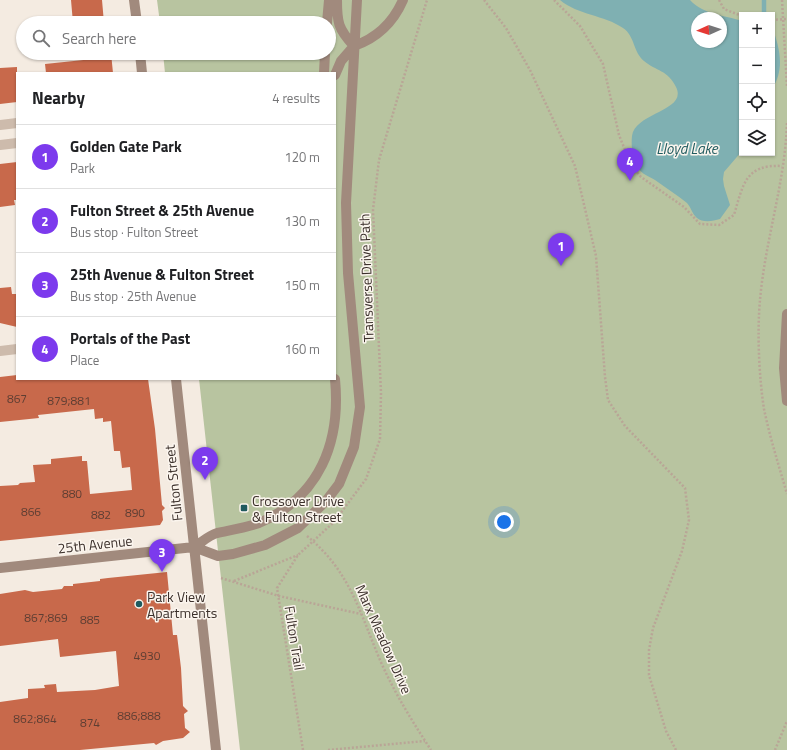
<!DOCTYPE html>
<html lang="en">
<head>
<meta charset="utf-8">
<style>
	:root { --surface:#fff; --page:#f6f6f6; --text:#202124; --muted:#757577; --line:#e0e0e0; --accent:#7c3aed }
	body { margin:0; font-family:"Titillium Web",sans-serif; background:var(--page); color:var(--text) }
	.controls { position:absolute; right:12px; top:12px; display:grid; overflow:hidden; border-radius:0px; box-shadow:0 1px 3px #0004 }
	.controls button { width:36px; height:36px; display:grid; place-items:center; padding:0; border:0; border-bottom:1px solid var(--line); background:var(--surface); color:var(--text); font:20px sans-serif }
	.compass { position:absolute; left:691px; top:12px; width:36px; height:36px; border-radius:50%; background:var(--surface); box-shadow:0 1px 3px #0004; rotate:267deg }
	.you { position:absolute; left:504px; top:522px; width:14px; height:14px; margin:-10px; border:3px solid #fff; border-radius:50%; background:#1a73e8; box-shadow:0 0 0 6px #1a73e833 }
	.badge { display:grid; place-items:center; width:26px; height:26px; border-radius:50%; background:var(--accent); color:#fff; font-size:13px; font-weight:700 }
	.pin { position:absolute; translate:-50% -33px; filter:drop-shadow(0 1px 2px #0008) }
	.pin::after { content:''; position:absolute; top:21px; width:14px; height:12px; background:inherit; clip-path:polygon(0 0,100% 0,50% 100%) }
	.list { margin:0; padding:0; list-style:none }
	h2 { display:flex; justify-content:space-between; align-items:center; height:52px; margin:0; padding:0 16px; font-size:17px }
	h2 small { font-size:13px; font-weight:400; color:var(--muted) }
	.list li { display:grid; grid-template-columns:26px 1fr auto; gap:12px; align-items:center; box-sizing:border-box; height:64px; padding:0 16px; border-top:1px solid var(--line) }
	.list b { display:block; font-size:15px; white-space:nowrap }
	.list p { margin:0; font-size:13px; white-space:nowrap; color:var(--muted) }
	.list em { font-size:13px; font-style:normal; color:var(--muted) }
	.icon { flex:none; width:22px; height:22px; fill:none; stroke:currentColor; stroke-width:2; stroke-linecap:round; stroke-linejoin:round }
	.map { position:relative; flex:none; width:787px; height:750px; overflow:hidden }
	.search { position:absolute; background:var(--surface); box-shadow:0 1px 3px #0004; left:16px; top:16px; width:320px; height:44px; display:flex; align-items:center; gap:10px; box-sizing:border-box; padding:0 14px; border-radius:22px; color:var(--muted); font-size:15px }
	.panel { position:absolute; background:var(--surface); box-shadow:0 1px 3px #0004; left:16px; top:72px; width:320px; height:308px; border-radius:0px }
	.map>svg:first-child { display:block }
	.green { fill:#b8c4a0; fill-rule:evenodd }
	.water { fill:#7fb0b2; fill-rule:evenodd }
	.lines { fill:none; stroke-linecap:round; stroke-linejoin:round }
	.stream { stroke:#7fb0b2; stroke-width:4.5 }
	.building { fill:#c8694b }
	.path { stroke:#b9a596; stroke-width:2.5; stroke-dasharray:2 2; stroke-linecap:butt }
	.street { stroke:#cdbbac; stroke-width:10 }
	.secondary { stroke:#a18a7d; stroke-width:10 }
	.poi-dot { fill:#1f5a5e; stroke:#fbf5ee; stroke-width:1.5 }
	.labels { text-anchor:middle; dominant-baseline:central; stroke-width:3; stroke-linejoin:round; paint-order:stroke }
	.number-label { font-size:12px; fill:#5e3e33 }
	.street-label { font-size:14px; fill:#3b302b; stroke:#fbf5ee }
	.poi-label { font-size:14px; fill:#3b302b; stroke:#fbf5ee; text-anchor:start }
	.water-label { font-size:15px; font-style:italic; fill:#1f5a5e; stroke:#fbf5ee }
</style>
</head>
<body>
<div class="map">
<svg width="787" height="750" viewBox="0 0 787 750">
	<rect width="100%" height="100%" fill="#f4ebe1"/>
	<path class="green" d="M 157,0 L 787,0 L 787,750 L 240,750 L 199,379 L 335,379 L 335,73 L 165,73 L 163,53 L 329,53 L 329,23 L 160,23 ZM 742,15 L 772,15 L 772,153 L 742,153 ZM 697,18 L 721,18 L 721,42 L 697,42 Z"/>
	<path class="water" d="M 560,0 L 690,0 C 704,15 724,15 742,21 L 742,151 L 724,172 L 723,179 L 724,186 L 730,205 L 720,219 C 713,221 703,223 697,218 C 692,214 691,207 687,203 C 677,195 665,187 655,180 C 648,176 642,174 638,168 C 632,160 631,145 632,136 C 635,112 688,111 676,87 C 668,70 656,71 644,61 C 633,52 635,36 623,28 C 604,15 578,15 560,0 ZM 697,18 L 721,18 L 721,42 L 697,42 Z
		M 772,27 C 780,48 785,69 772,89 Z"/>
	<g class="lines">
		<path class="stream" d="M 764,0 L 764,15"/>
	</g>
	<path class="building" d="M 71,0 L 102,0 L 104,23 L 73,23 Z
		M 93,53 L 111,53 L 113,73 L 46,73 L 45,64 L 93,59 Z
		M 17,67 L 17,102 L 0,104 L 0,68 Z
		M 17,162 L 17,200 L 14,200 L 15,205 L 0,207 L 0,164 Z
		M 11,287 L 12,294 L 17,294 L 17,327 L 0,323 L 0,288 Z
		M 17,375 L 17,379 L 148,379 L 155,429 L 162,505 L 165,508 L 162,511 L 163,520 L 160,525 L 0,541 L 0,486 L 18,485 L 20,483 L 35,482 L 33,465 L 51,464 L 51,459 L 82,456 L 82,461 L 87,461 L 90,494 L 132,490 L 130,467 L 122,468 L 120,451 L 114,451 L 111,421 L 103,422 L 103,418 L 95,419 L 94,409 L 38,415 L 39,418 L 0,422 L 0,377 Z
		M 167,572 L 173,635 L 177,635 L 181,668 L 183,706 L 188,711 L 184,714 L 185,728 L 190,732 L 183,738 L 163,741 L 156,745 L 154,743 L 80,750 L 0,750 L 0,702 L 28,698 L 28,689 L 45,688 L 44,685 L 56,684 L 57,692 L 95,690 L 119,686 L 116,651 L 60,657 L 58,639 L 0,646 L 0,594 L 25,590 L 33,592 L 62,589 L 64,586 L 73,586 L 73,584 L 100,581 L 100,579 L 108,578 Z"/>
	<g class="lines">
		<path class="path" d="M 484,0 L 506,28 L 530,70 L 575,166 L 596,256 L 605,377 L 608,400 L 625,426 L 685,488 L 689,520 L 682,551 L 653,628 L 649,650 L 649,675 L 666,731 L 676,750
			M 554,0 L 580,26 L 603,64 L 619,135 L 631,165 L 641,177 L 684,207 L 700,224 L 719,225 L 734,215 C 743,185 745,164 782,166
			M 719,0 L 724,9 L 742,16
			M 782,0 L 787,86
			M 772,20 L 787,19
			M 787,123 C 785,183 765,241 760,300 C 757,332 759,377 764,409 C 770,438 779,466 787,494
			M 307,536 C 350,571 360,613 380,660 C 394,692 412,721 431,750
			M 221,578 L 279,596 L 361,614
			M 234,581 L 298,555
			M 303,750 L 277,588 L 298,555 L 334,522 L 366,479 L 380,439 L 381,393 L 373,210 L 379,160 L 427,0
			M 328,750 L 425,741
			M 775,750 L 787,721"/>
		<path class="street" d="M 0,125 L 17,123
			M 0,145 L 17,143
			M 0,351 L 17,349"/>
		<path class="secondary" d="M 134,0 L 137,23
			M 327,23 L 329,0
			M 354,46 C 377,38 393,23 403,0
			M 140,53 L 142,73
			M 324,73 L 325,53
			M 335,75 L 341,61 L 354,46 C 338,29 337,22 337,0
			M 787,314 L 784,368 L 787,401
			M 176,379 L 216,750
			M 194,547 C 201,543 209,535 217,533 C 231,530 245,528 259,523 C 320,497 341,442 335,379
			M 0,568 L 194,547 L 218,556 L 233,554 L 265,545 L 298,528 L 326,501 L 339,484 L 354,447 L 360,407 L 348,273 L 346,203 L 357,0"/>
	</g>
	<g class="poi-dot">
		<rect x="240" y="504" width="8" height="8" rx="2"/>
		<circle cx="139" cy="604" r="4"/>
	</g>
	<g class="labels">
		<g class="number-label">
			<text x="17" y="398">867</text>
			<text x="69" y="400">879;881</text>
			<text x="72" y="493">880</text>
			<text x="31" y="511">866</text>
			<text x="135" y="512">890</text>
			<text x="101" y="514">882</text>
			<text x="46" y="617">867;869</text>
			<text x="90" y="619">885</text>
			<text x="147" y="655">4930</text>
			<text x="139" y="715">886;888</text>
			<text x="35" y="718">862;864</text>
			<text x="90" y="722">874</text>
		</g>
		<g class="street-label">
			<text transform="translate(366 278) rotate(-92)">Transverse Drive Path</text>
			<text transform="translate(173 483) rotate(-96)">Fulton Street</text>
			<text transform="translate(95 544) rotate(-6)">25th Avenue</text>
			<text transform="translate(295 638) rotate(81)">Fulton Trail</text>
			<text transform="translate(384 639) rotate(66)">Marx Meadow Drive</text>
		</g>
		<g class="poi-label">
			<text x="252" y="500">Crossover Drive<tspan x="252" dy="16">&amp; Fulton Street</tspan></text>
			<text x="147" y="596">Park View<tspan x="147" dy="16">Apartments</tspan></text>
		</g>
		<g class="water-label">
			<text x="687" y="148">Lloyd Lake</text>
		</g>
	</g>
</svg>
<div class="controls">
<button>+</button>
<button>−</button>
<button><svg class="icon" aria-label="locate" viewBox="0 0 24 24"><circle cx="12" cy="12" r="6"/><path d="M12 2v4M12 18v4M2 12h4M18 12h4"/></svg></button>
<button><svg class="icon" aria-label="layers" viewBox="0 0 24 24"><path d="M12 4l9 5-9 5-9-5zM3 14l9 5 9-5"/></svg></button>
</div>
<svg class="compass" viewBox="-18 -18 36 36"><path d="M0-13l5 13h-10z" fill="#e53935"/><path d="M0 13l5-13h-10z" fill="#757577"/></svg>
<div class="you"></div>
<div class="pin badge" style="left:561px;top:266px">1</div>
<div class="pin badge" style="left:205px;top:480px">2</div>
<div class="pin badge" style="left:162px;top:572px">3</div>
<div class="pin badge" style="left:630px;top:181px">4</div>
<div class="search"><svg class="icon" aria-label="search" viewBox="0 0 24 24"><circle cx="10" cy="10" r="6"/><path d="M15 15l6 6"/></svg>Search here</div>
<section class="panel">
<h2>Nearby<small>4 results</small></h2>
<ul class="list">
<li><span class="badge">1</span><div><b>Golden Gate Park</b><p>Park</p></div><em>120 m</em></li>
<li><span class="badge">2</span><div><b>Fulton Street &amp; 25th Avenue</b><p>Bus stop · Fulton Street</p></div><em>130 m</em></li>
<li><span class="badge">3</span><div><b>25th Avenue &amp; Fulton Street</b><p>Bus stop · 25th Avenue</p></div><em>150 m</em></li>
<li><span class="badge">4</span><div><b>Portals of the Past</b><p>Place</p></div><em>160 m</em></li>
</ul>
</section>
</div>
</body>
</html>
